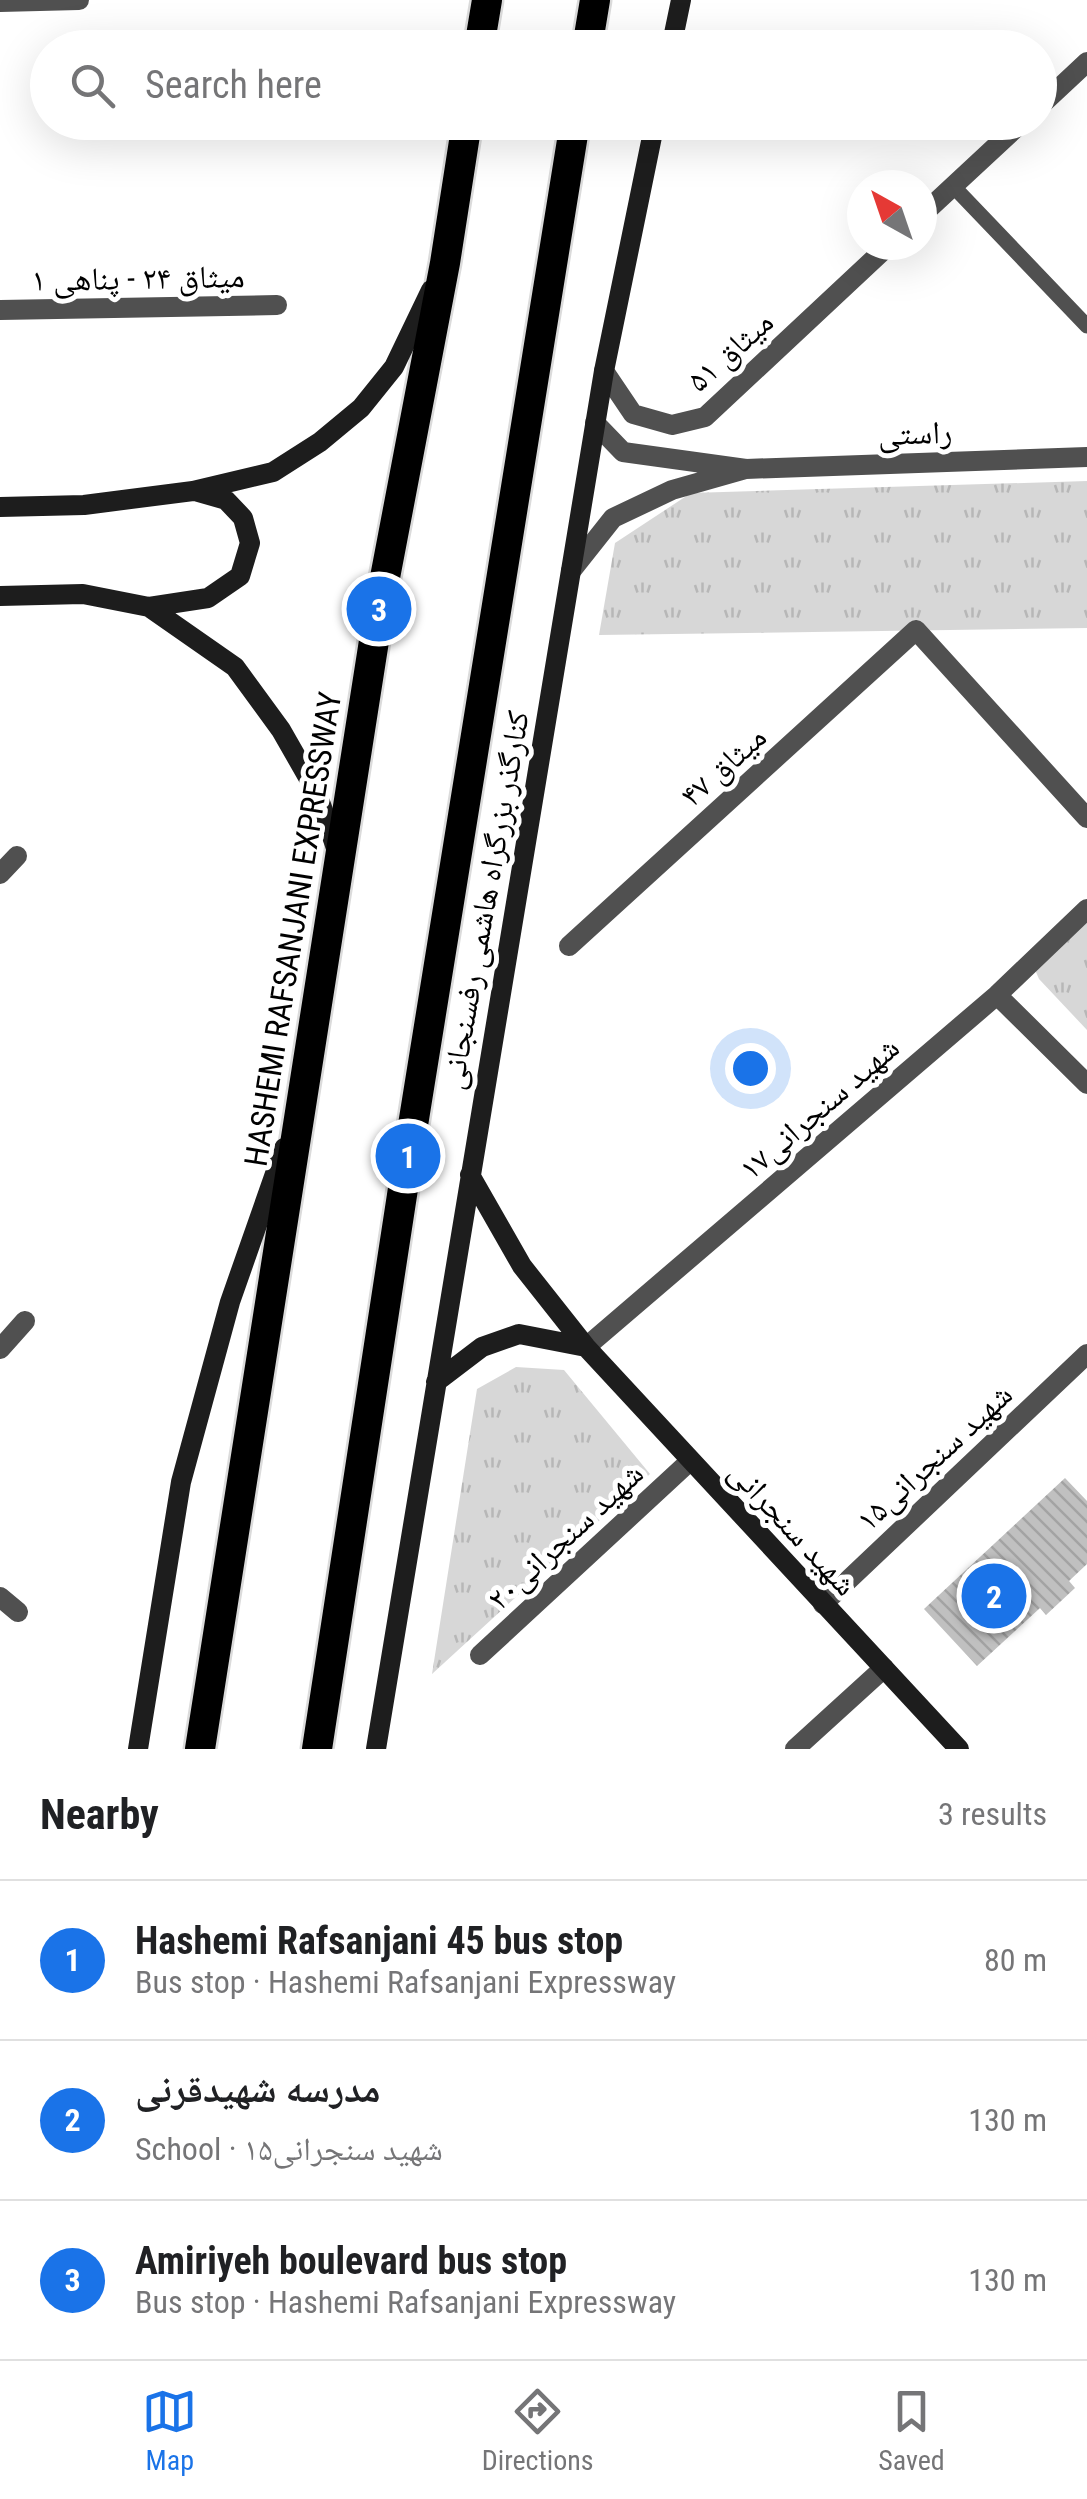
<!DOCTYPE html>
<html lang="en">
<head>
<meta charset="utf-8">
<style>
	:root { --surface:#fff; --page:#f6f6f6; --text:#202124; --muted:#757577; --line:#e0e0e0; --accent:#1a73e8 }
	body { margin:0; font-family:"Roboto Condensed","Noto Naskh Arabic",sans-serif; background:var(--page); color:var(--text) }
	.compass { position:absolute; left:847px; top:170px; width:90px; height:90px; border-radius:50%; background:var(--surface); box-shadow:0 10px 40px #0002; rotate:320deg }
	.you { position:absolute; left:750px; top:1068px; width:35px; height:35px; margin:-25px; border:8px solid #fff; border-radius:50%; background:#1a73e8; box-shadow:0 0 0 15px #1a73e833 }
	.badge { display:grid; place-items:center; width:65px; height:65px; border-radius:50%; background:var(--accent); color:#fff; font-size:32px; font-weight:700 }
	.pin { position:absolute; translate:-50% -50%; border:5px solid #fff; box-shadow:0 2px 10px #0006 }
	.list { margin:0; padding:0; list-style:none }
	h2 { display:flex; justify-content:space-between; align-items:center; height:130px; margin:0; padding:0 40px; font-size:42px }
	h2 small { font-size:32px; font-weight:400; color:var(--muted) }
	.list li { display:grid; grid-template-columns:65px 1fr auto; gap:30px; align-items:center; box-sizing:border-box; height:160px; padding:0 40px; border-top:2px solid var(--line) }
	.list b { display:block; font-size:38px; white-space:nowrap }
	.list p { margin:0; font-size:32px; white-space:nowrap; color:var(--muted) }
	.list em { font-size:32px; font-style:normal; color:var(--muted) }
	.icon { flex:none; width:55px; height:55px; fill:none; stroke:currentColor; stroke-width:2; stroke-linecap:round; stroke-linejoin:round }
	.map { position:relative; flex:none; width:1087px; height:1749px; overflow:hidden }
	.search { position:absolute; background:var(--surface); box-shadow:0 10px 40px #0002; left:30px; right:30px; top:30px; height:110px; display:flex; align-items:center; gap:25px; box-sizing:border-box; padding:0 35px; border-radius:55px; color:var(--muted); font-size:38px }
	.sheet { height:610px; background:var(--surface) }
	nav { display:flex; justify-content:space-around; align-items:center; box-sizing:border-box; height:140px; border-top:2px solid var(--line); background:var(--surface); font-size:28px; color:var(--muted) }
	nav a { display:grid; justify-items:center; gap:5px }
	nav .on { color:var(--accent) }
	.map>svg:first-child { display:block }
	.park { fill:url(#park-tufts) }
	.building { fill:url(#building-back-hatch) }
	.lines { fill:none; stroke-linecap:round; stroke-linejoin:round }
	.highway-casing { stroke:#dbdbdb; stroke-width:35 }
	.lane { stroke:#505050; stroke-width:15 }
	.street { stroke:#505050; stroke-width:20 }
	.secondary { stroke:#1d1d1d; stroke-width:20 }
	.highway { stroke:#000; stroke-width:30 }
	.labels { text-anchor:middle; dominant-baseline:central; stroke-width:10; stroke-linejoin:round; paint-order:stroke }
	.street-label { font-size:32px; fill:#000; stroke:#fff }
</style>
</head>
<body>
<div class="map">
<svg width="1087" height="1749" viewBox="0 0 1087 1749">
	<defs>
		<pattern id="park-tufts" width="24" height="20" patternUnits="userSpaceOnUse" patternTransform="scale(2.5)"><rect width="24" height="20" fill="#d7d7d7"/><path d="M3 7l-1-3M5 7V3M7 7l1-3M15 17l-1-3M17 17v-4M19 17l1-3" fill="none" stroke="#b7b7b7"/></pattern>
		<pattern id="building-back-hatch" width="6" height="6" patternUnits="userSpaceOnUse" patternTransform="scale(2.5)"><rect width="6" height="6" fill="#c0c0c0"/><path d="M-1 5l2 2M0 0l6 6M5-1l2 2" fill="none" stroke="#a3a3a3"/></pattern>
	</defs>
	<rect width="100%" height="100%" fill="#fff"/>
	<path class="park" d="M 1087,481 L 1087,628 L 599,635 L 615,543 L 691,493 Z
		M 1087,901 L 1087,1030 L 1039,979 L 1033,965 Z
		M 516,1367 L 564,1370 L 650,1474 L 432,1674 L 477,1389 Z"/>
	<path class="building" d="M 1065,1478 L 1087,1501 L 1087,1564 L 1069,1581 L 1075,1588 L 1046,1615 L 1040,1608 L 977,1666 L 924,1609 Z"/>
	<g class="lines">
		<g class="highway-casing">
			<path id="highway" d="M 479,48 L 487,0
				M 587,48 L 595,0
				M 200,1749 L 379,609 L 445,263 L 467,122
				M 317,1749 L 408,1156 L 575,122"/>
		</g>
		<path class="lane" d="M 953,186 L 1087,326"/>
		<path class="street" d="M 0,2 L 79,0
			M 1040,106 L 1087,62
			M 922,215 L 1022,122
			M 0,310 L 277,305
			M 604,371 L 633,414 L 672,425 L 705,417 L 889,245
			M 746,469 L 1087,457
			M 571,571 L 613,518 L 672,490 L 746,469 L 623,452 L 595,423
			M 0,874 L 17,856
			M 569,946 L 916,630 L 1087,818
			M 997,995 L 1087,1084
			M 586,1347 L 997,995 L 1087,909
			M 0,1349 L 25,1321
			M 0,1597 L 18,1612
			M 823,1604 L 1087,1354
			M 480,1655 L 690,1461
			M 795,1749 L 884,1668"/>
		<path class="secondary" d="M 671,48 L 681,0
			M 0,507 L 84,505 L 193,491 L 273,472 L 320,442 L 361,408 L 394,367 L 431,290
			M 0,596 L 83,594 L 149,607 L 235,667 L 281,730 L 317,793 L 337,851
			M 149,607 L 208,598 L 240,576 L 250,543 L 243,518 L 226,500 L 198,492
			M 470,1175 L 522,1266 L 586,1347 L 959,1749
			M 436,1382 L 482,1347 L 519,1334 L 586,1347
			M 138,1749 L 181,1482 L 230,1302 L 284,1148
			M 376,1749 L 604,371 L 655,122"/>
		<use href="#highway" class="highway"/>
	</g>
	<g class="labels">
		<g class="street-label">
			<text transform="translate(138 278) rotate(-1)">میثاق ۲۴ - پناهی ۱</text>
			<text transform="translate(730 351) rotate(-42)">میثاق ۵۱</text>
			<text transform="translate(915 433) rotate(-2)">راستی</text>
			<text transform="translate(723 766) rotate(-42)">میثاق ۴۷</text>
			<text transform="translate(485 900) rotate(-80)">کنارگذر بزرگراه هاشمی رفسنجانی</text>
			<text transform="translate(293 929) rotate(-81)">HASHEMI RAFSANJANI EXPRESSWAY</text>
			<text transform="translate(819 1108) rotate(-41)">شهید سنجرانی۱۷</text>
			<text transform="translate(934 1457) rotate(-43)">شهید سنجرانی۱۵</text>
			<text transform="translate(793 1528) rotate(47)">شهید سنجرانی</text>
			<text transform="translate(565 1536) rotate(-43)">شهید سنجرانی۲۰</text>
		</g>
	</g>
</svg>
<svg class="compass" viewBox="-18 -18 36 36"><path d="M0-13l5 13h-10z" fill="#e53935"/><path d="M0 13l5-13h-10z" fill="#757577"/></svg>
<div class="you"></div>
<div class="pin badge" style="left:408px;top:1156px">1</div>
<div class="pin badge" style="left:994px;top:1596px">2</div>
<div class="pin badge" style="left:379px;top:609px">3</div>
<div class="search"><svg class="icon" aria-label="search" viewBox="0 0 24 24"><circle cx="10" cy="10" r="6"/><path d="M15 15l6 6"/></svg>Search here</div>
</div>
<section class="sheet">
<h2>Nearby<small>3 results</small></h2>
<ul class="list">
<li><span class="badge">1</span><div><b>Hashemi Rafsanjani 45 bus stop</b><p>Bus stop · Hashemi Rafsanjani Expressway</p></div><em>80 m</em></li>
<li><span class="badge">2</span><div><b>مدرسه شهیدقرنی</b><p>School · شهید سنجرانی۱۵</p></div><em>130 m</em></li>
<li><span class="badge">3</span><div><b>Amiriyeh boulevard bus stop</b><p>Bus stop · Hashemi Rafsanjani Expressway</p></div><em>130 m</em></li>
</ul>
</section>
<nav>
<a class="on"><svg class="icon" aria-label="map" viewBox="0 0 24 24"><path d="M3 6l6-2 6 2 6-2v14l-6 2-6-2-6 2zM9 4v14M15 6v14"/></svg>Map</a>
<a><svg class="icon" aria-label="directions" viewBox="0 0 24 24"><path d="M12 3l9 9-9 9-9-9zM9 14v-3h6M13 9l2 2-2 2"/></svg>Directions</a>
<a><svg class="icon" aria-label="saved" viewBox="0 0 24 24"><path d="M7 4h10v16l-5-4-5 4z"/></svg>Saved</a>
</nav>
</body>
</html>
